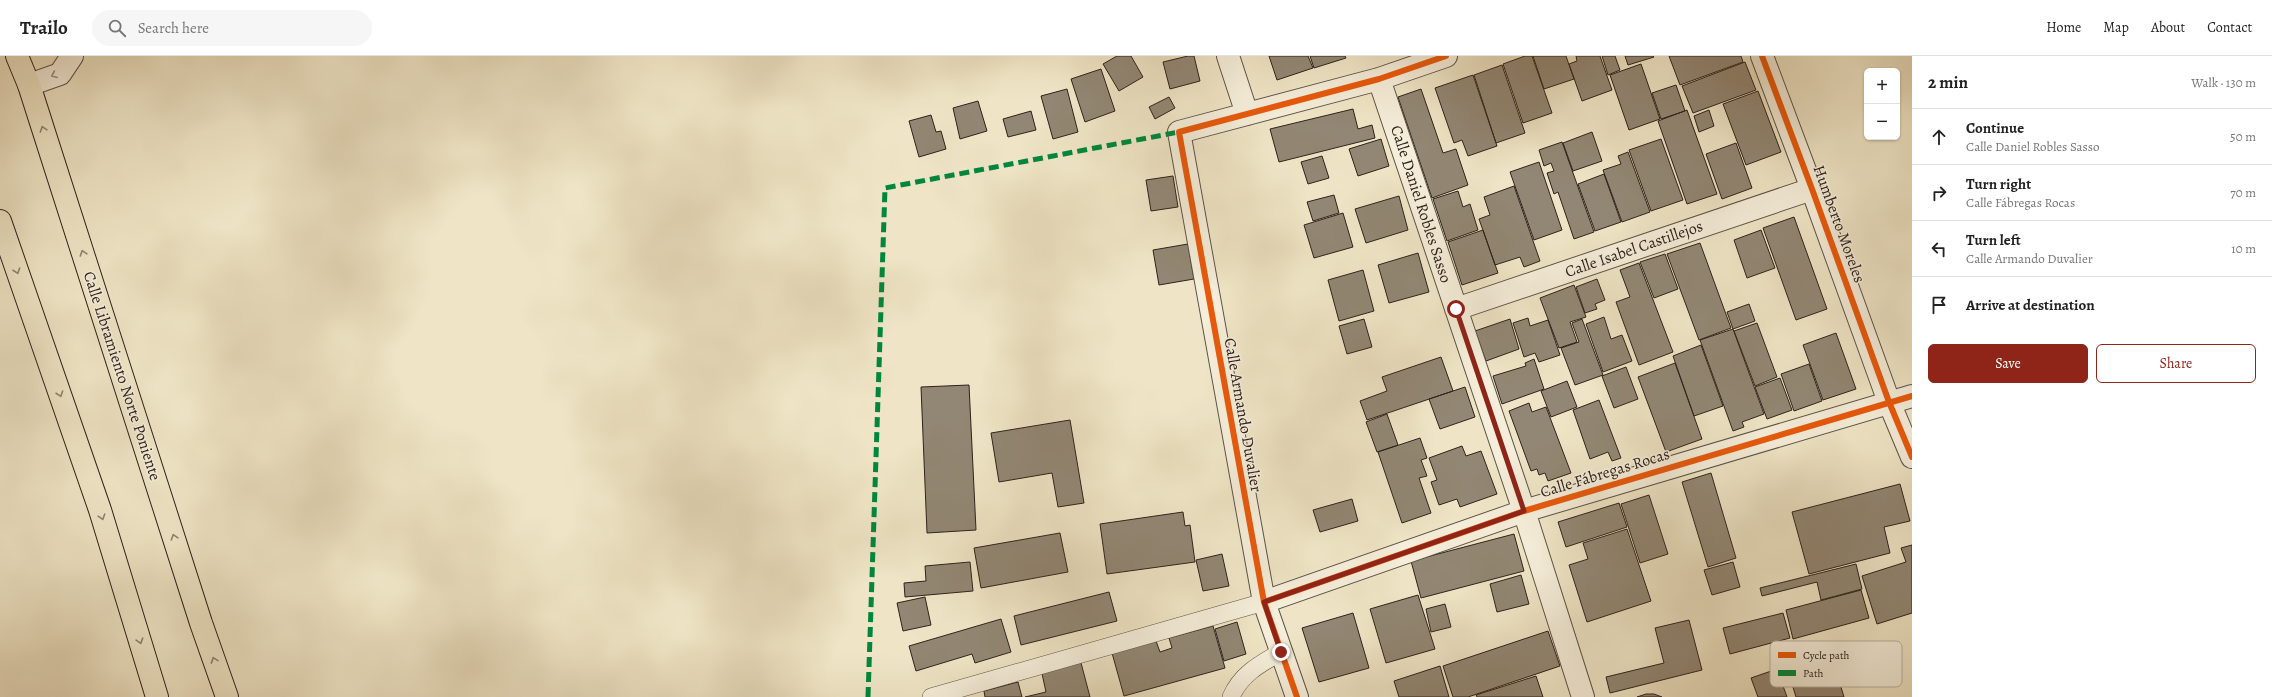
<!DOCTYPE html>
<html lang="en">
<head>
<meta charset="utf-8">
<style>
	:root { --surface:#fff; --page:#f6f6f6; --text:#222; --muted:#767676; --line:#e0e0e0; --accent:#8f2418 }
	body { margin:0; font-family:Alegreya,serif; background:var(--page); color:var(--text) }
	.controls { position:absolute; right:12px; top:12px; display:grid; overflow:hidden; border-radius:6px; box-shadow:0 1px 3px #0004 }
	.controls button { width:36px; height:36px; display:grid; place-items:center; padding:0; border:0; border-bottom:1px solid var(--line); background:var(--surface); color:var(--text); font:20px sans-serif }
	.stop { position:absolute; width:12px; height:12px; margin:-9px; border:3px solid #8f2418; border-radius:50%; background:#fff }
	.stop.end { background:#8f2418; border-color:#fff; box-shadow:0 1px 4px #0008 }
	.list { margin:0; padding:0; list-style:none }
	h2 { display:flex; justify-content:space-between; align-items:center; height:52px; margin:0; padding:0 16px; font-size:17px }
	h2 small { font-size:13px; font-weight:400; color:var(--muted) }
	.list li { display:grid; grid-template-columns:26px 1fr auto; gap:12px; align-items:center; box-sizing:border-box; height:56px; padding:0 16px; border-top:1px solid var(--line) }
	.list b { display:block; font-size:15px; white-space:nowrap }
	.list p { margin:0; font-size:13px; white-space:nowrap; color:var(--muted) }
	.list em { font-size:13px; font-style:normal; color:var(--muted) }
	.actions { display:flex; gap:8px; padding:12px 16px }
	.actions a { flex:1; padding:9px 0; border:1px solid var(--accent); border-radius:6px; text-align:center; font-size:14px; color:var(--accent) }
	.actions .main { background:var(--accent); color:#fff }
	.icon { flex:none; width:22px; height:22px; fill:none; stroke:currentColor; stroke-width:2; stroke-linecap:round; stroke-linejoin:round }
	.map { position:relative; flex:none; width:1912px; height:641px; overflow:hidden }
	header { display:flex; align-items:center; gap:24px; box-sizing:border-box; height:56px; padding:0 20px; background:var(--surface); border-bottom:1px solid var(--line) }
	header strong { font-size:19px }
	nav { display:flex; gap:22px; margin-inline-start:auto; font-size:14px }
	.search { width:280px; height:36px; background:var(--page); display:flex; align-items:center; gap:10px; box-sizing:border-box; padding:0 14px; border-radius:22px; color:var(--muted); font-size:15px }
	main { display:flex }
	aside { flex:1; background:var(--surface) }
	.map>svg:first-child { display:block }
	.building { fill:#928774; stroke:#2e221c }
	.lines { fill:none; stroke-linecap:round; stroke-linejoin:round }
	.service-casing { stroke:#5e5346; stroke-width:18 }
	.minor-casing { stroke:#5e5346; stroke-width:24 }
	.tertiary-casing { stroke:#5e5346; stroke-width:24 }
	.trunk-casing { stroke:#2e221c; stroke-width:24 }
	.service { stroke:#f5eeda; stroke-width:17 }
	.minor { stroke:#f5eeda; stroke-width:22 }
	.tertiary { stroke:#f5eeda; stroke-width:22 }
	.trunk { stroke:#efe5c6; stroke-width:22 }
	.quiet { stroke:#00873e; stroke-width:5; stroke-dasharray:10 5; stroke-linecap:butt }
	.cycleway-casing { stroke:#f5eeda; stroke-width:8 }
	.cycleway { stroke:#e8590c; stroke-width:6 }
	.oneway { stroke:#9b9284 }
	.oneway2 { stroke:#8e8471 }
	.route { stroke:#8f2418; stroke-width:5 }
	.labels { text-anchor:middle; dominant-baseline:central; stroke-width:3; stroke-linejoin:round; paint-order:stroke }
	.street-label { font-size:16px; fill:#2e221c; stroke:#f5eeda }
	.key { fill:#f5eeda; stroke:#b9b1a1; stroke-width:1 }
	.key-label { font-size:11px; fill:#2e221c }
</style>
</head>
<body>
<header>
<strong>Trailo</strong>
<div class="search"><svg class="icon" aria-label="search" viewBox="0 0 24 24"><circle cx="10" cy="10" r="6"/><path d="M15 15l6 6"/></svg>Search here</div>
<nav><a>Home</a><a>Map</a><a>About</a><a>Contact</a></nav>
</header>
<main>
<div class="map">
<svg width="1912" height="641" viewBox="0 0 1912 641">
	<rect width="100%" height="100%" fill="#efe5c6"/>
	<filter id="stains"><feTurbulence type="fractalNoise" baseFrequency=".005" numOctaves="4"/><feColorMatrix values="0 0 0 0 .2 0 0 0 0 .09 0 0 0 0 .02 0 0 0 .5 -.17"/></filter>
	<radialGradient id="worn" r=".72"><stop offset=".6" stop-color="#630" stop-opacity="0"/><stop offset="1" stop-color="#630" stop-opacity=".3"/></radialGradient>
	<path class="building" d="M 1117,0 L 1131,0 L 1143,21 L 1119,35 L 1103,8 Z
		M 1188,0 L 1194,0 L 1200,25 L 1170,33 L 1163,6 Z
		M 1269,0 L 1308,0 L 1313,12 L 1277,24 Z
		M 1310,0 L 1345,0 L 1346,2 L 1314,12 Z
		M 1525,0 L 1532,0 L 1552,57 L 1523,67 L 1503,8 Z
		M 1533,0 L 1566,0 L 1574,23 L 1544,33 Z
		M 1576,0 L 1600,0 L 1612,34 L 1582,45 L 1569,8 L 1577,5 Z
		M 1602,0 L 1615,0 L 1620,14 L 1608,19 Z
		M 1625,0 L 1653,0 L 1654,1 L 1628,9 Z
		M 1669,0 L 1741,0 L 1743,6 L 1680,29 Z
		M 1745,6 L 1756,34 L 1693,57 L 1682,30 Z
		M 1641,8 L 1660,63 L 1629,74 L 1610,19 Z
		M 1502,9 L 1525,77 L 1496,87 L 1474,19 Z
		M 1101,13 L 1115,55 L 1085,66 L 1071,23 Z
		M 1473,19 L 1497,90 L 1468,100 L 1462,84 L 1454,87 L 1435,32 Z
		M 1676,29 L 1685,55 L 1661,63 L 1652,37 Z
		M 1067,33 L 1078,76 L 1053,83 L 1041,40 Z
		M 1421,33 L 1443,97 L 1456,93 L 1468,129 L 1432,142 L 1398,41 Z
		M 1758,35 L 1781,96 L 1746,109 L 1723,48 Z
		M 1169,41 L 1175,52 L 1155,63 L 1149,51 Z
		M 978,45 L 987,75 L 960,83 L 953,52 Z
		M 1353,53 L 1358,73 L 1372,69 L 1375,82 L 1279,106 L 1270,73 Z
		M 1687,54 L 1717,138 L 1687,148 L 1658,65 Z
		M 1709,54 L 1714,70 L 1699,76 L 1694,60 Z
		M 1031,55 L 1036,74 L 1008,81 L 1003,63 Z
		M 931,59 L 936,76 L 941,75 L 946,93 L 919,101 L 909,65 Z
		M 1592,76 L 1602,105 L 1573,115 L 1563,87 Z
		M 1381,83 L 1389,110 L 1358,120 L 1349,93 Z
		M 1661,83 L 1683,144 L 1651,155 L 1629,94 Z
		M 1562,86 L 1594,176 L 1574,183 L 1558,136 L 1554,138 L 1547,117 L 1554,115 L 1551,107 L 1544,110 L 1539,94 Z
		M 1736,87 L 1752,132 L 1722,143 L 1706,98 Z
		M 1628,96 L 1650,156 L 1622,166 L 1603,114 L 1621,108 L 1618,100 Z
		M 1322,100 L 1329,122 L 1308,128 L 1301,106 Z
		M 1539,106 L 1562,174 L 1534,184 L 1510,116 Z
		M 1604,118 L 1621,166 L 1595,175 L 1578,128 Z
		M 1173,120 L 1178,151 L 1151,155 L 1146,124 Z
		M 1514,130 L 1540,205 L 1524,211 L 1520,201 L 1495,209 L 1479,163 L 1490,159 L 1484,141 Z
		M 1458,135 L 1463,151 L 1470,148 L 1478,174 L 1447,185 L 1433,143 Z
		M 1334,139 L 1339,157 L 1313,165 L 1307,146 Z
		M 1399,140 L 1408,174 L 1366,187 L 1355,153 Z
		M 1343,157 L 1353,191 L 1314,202 L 1304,169 Z
		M 1794,161 L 1827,253 L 1796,264 L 1763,172 Z
		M 1483,174 L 1498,217 L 1462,229 L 1448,186 Z
		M 1761,174 L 1775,212 L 1747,222 L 1734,184 Z
		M 1700,187 L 1731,272 L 1699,284 L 1667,198 Z
		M 1188,188 L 1194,223 L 1159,229 L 1153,194 Z
		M 1418,197 L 1429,236 L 1389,247 L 1378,209 Z
		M 1665,198 L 1678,233 L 1654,242 L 1640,206 Z
		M 1639,207 L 1673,296 L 1639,309 L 1616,246 L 1630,241 L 1620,214 Z
		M 1363,214 L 1374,255 L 1339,265 L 1328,224 Z
		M 1597,223 L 1605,244 L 1595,248 L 1597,253 L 1585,257 L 1576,231 Z
		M 1574,229 L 1586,261 L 1570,266 L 1577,286 L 1559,292 L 1540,242 Z
		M 1749,248 L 1755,265 L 1733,273 L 1727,256 Z
		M 1604,261 L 1611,283 L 1622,279 L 1632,305 L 1603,316 L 1586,268 Z
		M 1528,262 L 1530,270 L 1548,264 L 1560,299 L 1539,306 L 1535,297 L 1524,301 L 1513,267 Z
		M 1364,263 L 1372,291 L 1347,298 L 1339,270 Z
		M 1510,263 L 1519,293 L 1486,305 L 1475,275 Z
		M 1582,263 L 1603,319 L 1575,329 L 1561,292 L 1579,286 L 1572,267 Z
		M 1757,267 L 1777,321 L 1755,330 L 1734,275 Z
		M 1733,273 L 1764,358 L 1742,366 L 1744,371 L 1733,375 L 1700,284 Z
		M 1836,277 L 1856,333 L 1823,344 L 1803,289 Z
		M 1701,289 L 1723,350 L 1694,360 L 1673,300 Z
		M 1441,301 L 1453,335 L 1367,364 L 1360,345 L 1387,335 L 1382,321 Z
		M 1534,303 L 1544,333 L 1502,348 L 1493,320 L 1526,310 L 1525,307 Z
		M 1675,307 L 1702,383 L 1666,396 L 1638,321 Z
		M 1809,308 L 1822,345 L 1794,355 L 1781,318 Z
		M 1626,311 L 1638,343 L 1614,352 L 1602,320 Z
		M 1780,322 L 1792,354 L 1767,363 L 1755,331 Z
		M 1567,325 L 1577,351 L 1551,361 L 1541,335 Z
		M 969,329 L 976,474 L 927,477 L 921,331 Z
		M 1465,331 L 1475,361 L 1440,373 L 1429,343 Z
		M 1599,344 L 1621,402 L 1612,405 L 1608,396 L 1590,403 L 1573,354 Z
		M 1529,347 L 1532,356 L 1546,351 L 1571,417 L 1548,425 L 1545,417 L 1539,419 L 1537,413 L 1531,415 L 1509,355 Z
		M 1387,358 L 1398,389 L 1377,396 L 1366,366 Z
		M 1070,364 L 1084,447 L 1058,451 L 1052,417 L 999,426 L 991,377 Z
		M 1420,382 L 1427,402 L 1421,404 L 1427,420 L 1419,422 L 1431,457 L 1402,467 L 1378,396 Z
		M 1462,390 L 1466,400 L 1481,395 L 1497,438 L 1460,451 L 1457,443 L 1439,449 L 1431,426 L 1437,424 L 1429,402 Z
		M 1711,417 L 1736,502 L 1708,511 L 1682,426 Z
		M 1900,428 L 1910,465 L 1884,471 L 1890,497 L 1809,518 L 1792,456 Z
		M 1649,439 L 1668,498 L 1640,507 L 1621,448 Z
		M 1352,443 L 1358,465 L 1320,476 L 1313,454 Z
		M 1619,447 L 1627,471 L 1566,491 L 1558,466 Z
		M 1183,456 L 1185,470 L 1190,469 L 1195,506 L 1107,518 L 1100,468 Z
		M 1627,473 L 1651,545 L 1587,566 L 1569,509 L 1588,503 L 1583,487 Z
		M 1060,477 L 1068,516 L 981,532 L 974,492 Z
		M 1514,478 L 1524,515 L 1421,542 L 1411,505 Z
		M 1912,489 L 1912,557 L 1877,568 L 1862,520 L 1906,506 L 1901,492 Z
		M 1222,498 L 1229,530 L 1203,535 L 1196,504 Z
		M 970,506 L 973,535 L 905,541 L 904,527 L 926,525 L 925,510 Z
		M 1733,506 L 1740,531 L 1712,539 L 1704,514 Z
		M 1856,508 L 1862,533 L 1821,544 L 1817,526 L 1762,540 L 1760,532 Z
		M 1521,519 L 1529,548 L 1497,556 L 1490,528 Z
		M 1861,534 L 1869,562 L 1793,583 L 1786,554 Z
		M 1109,536 L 1117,565 L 1021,589 L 1014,560 Z
		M 1418,539 L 1435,593 L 1386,607 L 1370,553 Z
		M 925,541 L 931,569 L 903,575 L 897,547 Z
		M 1445,548 L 1451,571 L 1431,576 L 1426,553 Z
		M 1353,557 L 1369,612 L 1319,626 L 1302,572 Z
		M 1783,557 L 1790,582 L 1730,598 L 1723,572 Z
		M 1001,563 L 1011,596 L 975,607 L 972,598 L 916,615 L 909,590 Z
		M 1689,564 L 1702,614 L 1610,637 L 1606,621 L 1664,607 L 1655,572 Z
		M 1237,566 L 1246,598 L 1224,605 L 1215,573 Z
		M 1213,570 L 1225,612 L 1124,640 L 1112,597 L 1156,585 L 1160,596 L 1172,592 L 1169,582 Z
		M 1548,575 L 1560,610 L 1468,641 L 1453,641 L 1443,610 Z
		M 1080,603 L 1090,641 L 1025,641 L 1046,636 L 1041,613 Z
		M 1833,605 L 1844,641 L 1796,641 L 1789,618 Z
		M 1440,610 L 1449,641 L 1399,641 L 1394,625 Z
		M 1777,613 L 1787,641 L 1758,641 L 1751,622 Z
		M 1536,620 L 1543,641 L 1477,641 L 1476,639 Z
		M 1018,626 L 1022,641 L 985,641 L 984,635 Z
		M 1646,638 L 1654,638 L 1662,641 L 1637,641 Z"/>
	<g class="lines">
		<g class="service-casing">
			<path id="service" d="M 931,641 L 1264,546
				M 1231,641 C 1241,618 1260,608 1281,596"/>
		</g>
		<g class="minor-casing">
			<path id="minor" d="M 1228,0 L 1247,58
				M 1379,23 L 1524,455 L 1583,641
				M 29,29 L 60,18 L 72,0
				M 1456,253 L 1812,133
				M 1264,546 L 1524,455 L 1912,340
				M 1297,641 L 1264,546 L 1179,76 L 1379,23 L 1446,0"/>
		</g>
		<g class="tertiary-casing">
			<path id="tertiary" d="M 1762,0 L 1812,133 L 1889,346 L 1912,401"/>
		</g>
		<g class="trunk-casing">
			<path id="trunk" d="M 17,0 L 29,29 L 201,567 L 227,641
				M 0,165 L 100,454 L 157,641"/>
		</g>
		<use href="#service" class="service"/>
		<use href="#minor" class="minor"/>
		<use href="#tertiary" class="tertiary"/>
		<use href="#trunk" class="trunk"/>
		<path class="quiet" d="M 868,641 L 885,132 L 1179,76"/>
		<g class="cycleway-casing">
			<path id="cycleway" d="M 1762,0 L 1812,133 L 1889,346 L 1912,401
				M 1264,546 L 1524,455 L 1912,340
				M 1297,641 L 1264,546 L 1179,76 L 1379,23 L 1446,0"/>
		</g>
		<use href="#cycleway" class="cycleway"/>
	</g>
	<defs><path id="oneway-chevron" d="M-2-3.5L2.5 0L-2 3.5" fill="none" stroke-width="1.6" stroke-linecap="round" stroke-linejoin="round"/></defs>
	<use class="oneway" href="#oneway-chevron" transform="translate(54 19) rotate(157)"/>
	<g class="oneway2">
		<use href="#oneway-chevron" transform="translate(43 73) rotate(-108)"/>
		<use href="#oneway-chevron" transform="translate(83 197) rotate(-108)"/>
		<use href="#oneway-chevron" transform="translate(17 215) rotate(71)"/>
		<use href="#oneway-chevron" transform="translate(60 338) rotate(71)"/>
		<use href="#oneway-chevron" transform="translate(102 461) rotate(73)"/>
		<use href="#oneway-chevron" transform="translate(174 481) rotate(-108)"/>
		<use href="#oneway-chevron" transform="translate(140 585) rotate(73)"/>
		<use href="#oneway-chevron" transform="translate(214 604) rotate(-110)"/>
	</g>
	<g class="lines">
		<path class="route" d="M 1281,596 L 1264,546 L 1524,455 L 1456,253"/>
	</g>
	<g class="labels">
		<g class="street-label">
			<text transform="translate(1421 148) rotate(72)">Calle Daniel Robles Sasso</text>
			<text transform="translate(1839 168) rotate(70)">Humberto Moreles</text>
			<text transform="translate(1634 193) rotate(-19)">Calle Isabel Castillejos</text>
			<text transform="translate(122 320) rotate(72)">Calle Libramiento Norte Poniente</text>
			<text transform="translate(1243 359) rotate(80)">Calle Armando Duvalier</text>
			<text transform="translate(1605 417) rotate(-17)">Calle Fábregas Rocas</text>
		</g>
	</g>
	<rect x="1770" y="585" width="132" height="46" rx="6" class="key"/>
	<rect x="1778" y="596" width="18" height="6" fill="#e8590c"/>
	<rect x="1778" y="614" width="18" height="6" fill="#00873e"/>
	<g class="key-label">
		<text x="1803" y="603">Cycle path</text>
		<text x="1803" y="621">Path</text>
	</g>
	<rect width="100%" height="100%" filter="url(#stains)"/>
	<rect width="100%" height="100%" fill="url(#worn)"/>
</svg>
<div class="controls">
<button>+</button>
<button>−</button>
</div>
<div class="stop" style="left:1456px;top:253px"></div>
<div class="stop end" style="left:1281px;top:596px"></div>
</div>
<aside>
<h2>2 min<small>Walk · 130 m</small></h2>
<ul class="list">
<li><svg class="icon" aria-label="ahead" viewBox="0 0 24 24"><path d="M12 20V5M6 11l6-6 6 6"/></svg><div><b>Continue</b><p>Calle Daniel Robles Sasso</p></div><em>50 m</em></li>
<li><svg class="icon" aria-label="right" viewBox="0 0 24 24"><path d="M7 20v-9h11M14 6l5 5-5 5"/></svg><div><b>Turn right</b><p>Calle Fábregas Rocas</p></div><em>70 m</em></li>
<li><svg class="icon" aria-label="left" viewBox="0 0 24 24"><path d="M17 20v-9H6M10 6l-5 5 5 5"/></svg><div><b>Turn left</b><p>Calle Armando Duvalier</p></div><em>10 m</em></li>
<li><svg class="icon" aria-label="arrive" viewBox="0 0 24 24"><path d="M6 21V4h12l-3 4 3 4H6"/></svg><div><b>Arrive at destination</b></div></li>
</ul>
<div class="actions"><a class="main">Save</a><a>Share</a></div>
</aside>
</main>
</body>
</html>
